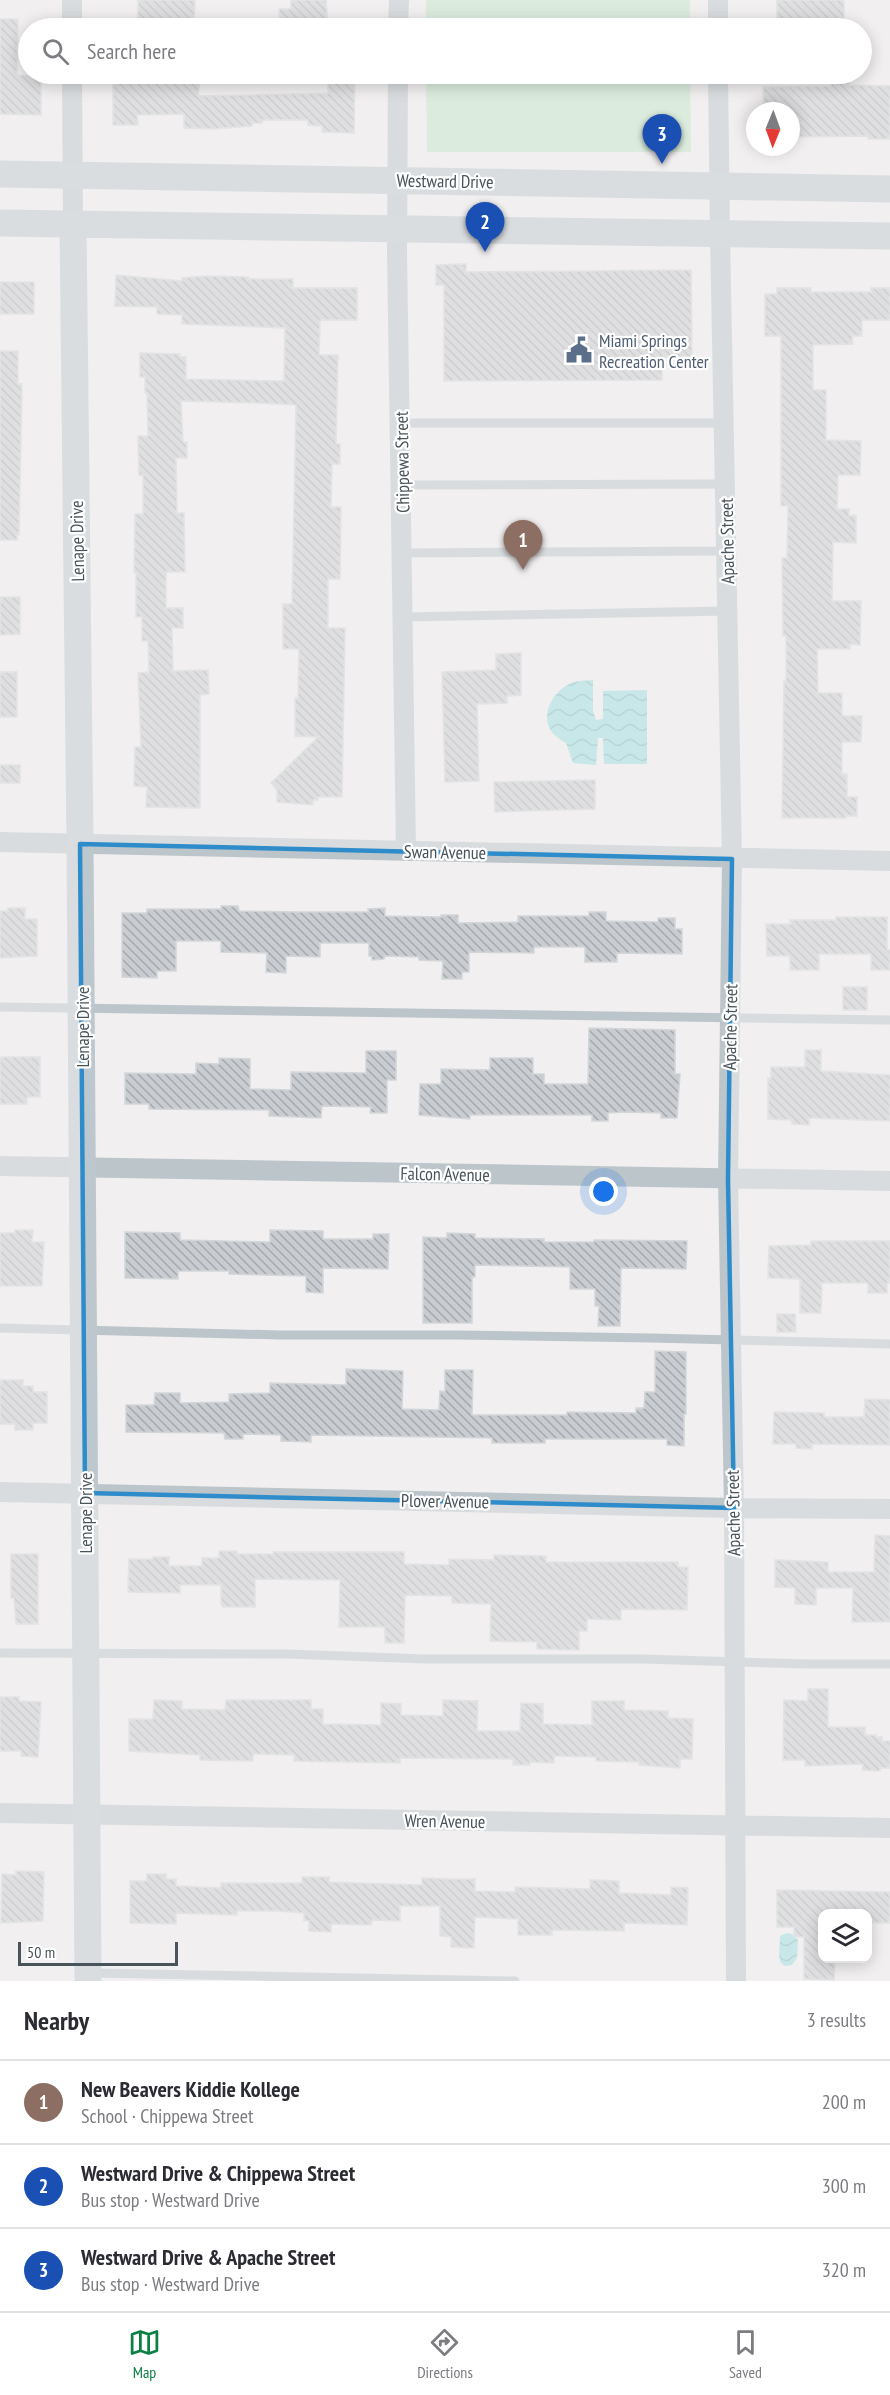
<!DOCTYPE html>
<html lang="en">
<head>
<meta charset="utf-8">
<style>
	:root { --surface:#fff; --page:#f2f2f3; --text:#2b2b33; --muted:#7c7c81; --line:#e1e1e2; --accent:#0b8043 }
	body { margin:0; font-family:"PT Sans Narrow",sans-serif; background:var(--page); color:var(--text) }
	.controls { position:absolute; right:18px; bottom:18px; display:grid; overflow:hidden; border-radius:12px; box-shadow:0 3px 15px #0003 }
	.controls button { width:54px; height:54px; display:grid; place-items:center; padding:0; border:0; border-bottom:2px solid var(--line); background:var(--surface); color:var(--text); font:30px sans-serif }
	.compass { position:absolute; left:746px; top:102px; width:54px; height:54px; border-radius:50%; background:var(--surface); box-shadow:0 3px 15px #0003; rotate:181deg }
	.scale { position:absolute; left:18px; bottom:15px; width:160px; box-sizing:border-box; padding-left:6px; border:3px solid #49545a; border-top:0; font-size:16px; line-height:21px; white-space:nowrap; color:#49545a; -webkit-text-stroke:4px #fff; paint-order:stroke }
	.you { position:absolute; left:604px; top:1192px; width:21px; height:21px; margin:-15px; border:4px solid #fff; border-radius:50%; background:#1a73e8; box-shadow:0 0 0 9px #1a73e833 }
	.badge { display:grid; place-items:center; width:39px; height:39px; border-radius:50%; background:var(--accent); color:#fff; font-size:20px; font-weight:700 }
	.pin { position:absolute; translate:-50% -50px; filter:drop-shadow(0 2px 3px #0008) }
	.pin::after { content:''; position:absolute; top:32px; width:21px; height:18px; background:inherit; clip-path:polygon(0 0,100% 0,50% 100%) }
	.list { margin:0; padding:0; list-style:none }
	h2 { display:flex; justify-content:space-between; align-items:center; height:78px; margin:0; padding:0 24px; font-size:26px }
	h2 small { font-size:20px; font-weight:400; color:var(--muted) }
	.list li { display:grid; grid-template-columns:39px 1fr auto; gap:18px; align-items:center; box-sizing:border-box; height:84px; padding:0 24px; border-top:2px solid var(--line) }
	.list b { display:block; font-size:22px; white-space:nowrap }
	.list p { margin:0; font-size:20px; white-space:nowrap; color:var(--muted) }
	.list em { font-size:20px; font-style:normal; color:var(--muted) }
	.icon { flex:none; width:33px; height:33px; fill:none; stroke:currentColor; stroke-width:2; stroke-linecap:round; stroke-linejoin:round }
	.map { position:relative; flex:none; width:890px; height:1981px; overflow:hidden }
	.search { position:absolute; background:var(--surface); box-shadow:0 3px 15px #0003; left:18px; right:18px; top:18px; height:66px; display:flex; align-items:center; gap:15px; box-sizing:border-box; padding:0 21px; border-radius:33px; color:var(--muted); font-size:22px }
	.sheet { height:330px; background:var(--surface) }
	nav { display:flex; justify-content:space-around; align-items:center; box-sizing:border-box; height:84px; border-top:2px solid var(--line); background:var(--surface); font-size:16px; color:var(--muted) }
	nav a { display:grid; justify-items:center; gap:3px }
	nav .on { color:var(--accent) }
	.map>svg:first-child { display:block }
	.pitch { fill:#c2e9cb }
	.water { fill:url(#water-waves) }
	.building { fill:url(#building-back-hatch); stroke:#d3d6d9; stroke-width:1.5 }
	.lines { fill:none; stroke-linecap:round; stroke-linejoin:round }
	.lane { stroke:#bcc5ca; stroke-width:9 }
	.street { stroke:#bcc5ca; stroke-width:20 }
	.secondary { stroke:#bdc8ce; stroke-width:27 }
	.marked { fill:none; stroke:#2f8ccb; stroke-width:4.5; stroke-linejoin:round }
	.labels { text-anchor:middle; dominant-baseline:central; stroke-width:4.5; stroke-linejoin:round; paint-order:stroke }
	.street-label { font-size:18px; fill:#49545a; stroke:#fff }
	.service-label { font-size:18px; fill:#4e5e75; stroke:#fff; text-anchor:start }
</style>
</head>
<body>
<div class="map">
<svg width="890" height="1981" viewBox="0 0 890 1981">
	<defs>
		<pattern id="water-waves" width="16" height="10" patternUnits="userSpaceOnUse" patternTransform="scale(1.5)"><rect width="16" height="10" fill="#94dee1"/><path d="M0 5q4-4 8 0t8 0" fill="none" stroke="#7bb7b9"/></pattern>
		<pattern id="building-back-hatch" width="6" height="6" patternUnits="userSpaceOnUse" patternTransform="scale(1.5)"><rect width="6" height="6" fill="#c9cdd1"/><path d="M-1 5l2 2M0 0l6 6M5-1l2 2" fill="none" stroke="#a5a9ad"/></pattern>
	</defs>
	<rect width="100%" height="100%" fill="#f1efef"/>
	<path class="pitch" d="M 426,0 L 690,0 L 690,28 L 426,28 Z
		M 426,74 L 690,74 L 691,152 L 427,152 Z"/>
	<path class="water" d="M 593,680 L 593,711 L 596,720 L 603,719 L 603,691 L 647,690 L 647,764 L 604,764 L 603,738 L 598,738 L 596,765 L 573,763 L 566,743 C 560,739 552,735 549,727 C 542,711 555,691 569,684 C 576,680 586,681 593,680 Z
		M 787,1933 L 792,1934 L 798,1940 L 797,1958 L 792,1965 L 785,1966 L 781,1963 L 779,1956 L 780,1936 Z"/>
	<path class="building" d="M 138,0 L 195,0 L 194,28 L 138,28 Z
		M 291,0 L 326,0 L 328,28 L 280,28 L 279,9 L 291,9 Z
		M 777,0 L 844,0 L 844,21 L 777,20 Z
		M 0,19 L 18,19 L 17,75 L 41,76 L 41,115 L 0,114 Z
		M 180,74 L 201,74 L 198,96 L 328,93 L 328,74 L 355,74 L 354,133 L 322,132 L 322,126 L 308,125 L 308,120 L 263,120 L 262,123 L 252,123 L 252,126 L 213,129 L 184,128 L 184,114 L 137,115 L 138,125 L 113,125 L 113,80 L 179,79 Z
		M 831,79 L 849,79 L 849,85 L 890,86 L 890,139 L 868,139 L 868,136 L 791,137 L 791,111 L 764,111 L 763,87 L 831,86 Z
		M 466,264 L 466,272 L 691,270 L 692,357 L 662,357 L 662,380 L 444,381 L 444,285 L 436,285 L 436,265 Z
		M 116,275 L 182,281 L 182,278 L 205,276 L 248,277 L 248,279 L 293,279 L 293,288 L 357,288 L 357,320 L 320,320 L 319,355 L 338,355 L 336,444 L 340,444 L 340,464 L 332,464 L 331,507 L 341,507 L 340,579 L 328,579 L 328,628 L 345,628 L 342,797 L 318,797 L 318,800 L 313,800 L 313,805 L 277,802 L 277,790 L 271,783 L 318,737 L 295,736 L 295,698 L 298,698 L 299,649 L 283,649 L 283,604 L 292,604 L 296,405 L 258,403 L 181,401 L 183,442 L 187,442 L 187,458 L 176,458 L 177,513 L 184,513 L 185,572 L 166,572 L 166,608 L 183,608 L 183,628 L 172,628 L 173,671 L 208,670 L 209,694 L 200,695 L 200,808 L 146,807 L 147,787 L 134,786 L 135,747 L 141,747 L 138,673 L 149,672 L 148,641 L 142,641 L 142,617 L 136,617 L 136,573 L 134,573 L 135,514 L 143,514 L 143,475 L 139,475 L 138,436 L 148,436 L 147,393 L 145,393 L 145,377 L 140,377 L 140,353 L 180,354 L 179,357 L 186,357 L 186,379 L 284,381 L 285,328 L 182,324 L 182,315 L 157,314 L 157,307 L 115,306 Z
		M 0,282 L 34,282 L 34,314 L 0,314 Z
		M 777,288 L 811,288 L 811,292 L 871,292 L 871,288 L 890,288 L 890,320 L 862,320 L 862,336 L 852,336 L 853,344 L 813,345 L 813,390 L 826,390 L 826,440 L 861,441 L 860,475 L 838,475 L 837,509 L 849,509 L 849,516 L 856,515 L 856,543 L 833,542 L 832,601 L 861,601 L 860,645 L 850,644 L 850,649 L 817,649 L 818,693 L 842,693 L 842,716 L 862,716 L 861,742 L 842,742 L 842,774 L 847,774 L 847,797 L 857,797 L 857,816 L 846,816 L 846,818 L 782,818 L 784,681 L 786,681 L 786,636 L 783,636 L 782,558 L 787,558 L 788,506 L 781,506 L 781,336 L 765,336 L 765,294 L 777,294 Z
		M 0,351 L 18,351 L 18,384 L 22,384 L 19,535 L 17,535 L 17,540 L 0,540 Z
		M 0,597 L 20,597 L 20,634 L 0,635 Z
		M 521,653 L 521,695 L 507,696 L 507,703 L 477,704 L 479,781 L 445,782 L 442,672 L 496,670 L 496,654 Z
		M 0,672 L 17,672 L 17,717 L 0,717 Z
		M 0,765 L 20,765 L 20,783 L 0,783 Z
		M 595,780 L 595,809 L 495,812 L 494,782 Z
		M 221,906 L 238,906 L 239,911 L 295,912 L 369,912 L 368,909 L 385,908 L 385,916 L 441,917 L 441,915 L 458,915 L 458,923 L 518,922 L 518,916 L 589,916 L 589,912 L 606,912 L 606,921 L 658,922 L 658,918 L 675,918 L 675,929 L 682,929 L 682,954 L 617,953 L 617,962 L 585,962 L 585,947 L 534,947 L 534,953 L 469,952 L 469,972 L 462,972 L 462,979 L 442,979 L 443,961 L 419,960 L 419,957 L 385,956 L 384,959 L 372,960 L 372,956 L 369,956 L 369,943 L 320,943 L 320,957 L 286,956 L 286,973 L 266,972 L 267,953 L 221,952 L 221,941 L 176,941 L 176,971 L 157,971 L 157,978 L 122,977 L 122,913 L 147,913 L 147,909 L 221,909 Z
		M 8,908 L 25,908 L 25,919 L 37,919 L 37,956 L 0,958 L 0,911 L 8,911 Z
		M 836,917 L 887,917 L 887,950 L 890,950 L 890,970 L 871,970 L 871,954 L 819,954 L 819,970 L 790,970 L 790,956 L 767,956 L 766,924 L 791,924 L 790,920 L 836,920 Z
		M 843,987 L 867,987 L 867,1010 L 843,1010 Z
		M 589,1028 L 675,1030 L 675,1074 L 680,1074 L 677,1118 L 661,1118 L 661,1113 L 625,1112 L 608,1113 L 608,1121 L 592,1121 L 592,1115 L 470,1115 L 470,1119 L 419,1115 L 420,1084 L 441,1084 L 441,1069 L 490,1070 L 490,1058 L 533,1058 L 533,1074 L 544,1074 L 544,1084 L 588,1084 Z
		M 805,1050 L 821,1050 L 821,1071 L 890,1075 L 890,1121 L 809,1118 L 809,1125 L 792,1124 L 792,1120 L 768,1119 L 768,1078 L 771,1078 L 771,1067 L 805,1067 Z
		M 366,1051 L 396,1051 L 396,1080 L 387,1080 L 387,1113 L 370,1113 L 371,1107 L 322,1106 L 321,1118 L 269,1116 L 269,1110 L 149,1109 L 149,1104 L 125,1104 L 125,1073 L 196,1074 L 196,1063 L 219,1064 L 219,1058 L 250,1059 L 250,1089 L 291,1090 L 291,1072 L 366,1073 Z
		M 0,1057 L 40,1057 L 40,1097 L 27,1097 L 27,1104 L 0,1104 Z
		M 15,1230 L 33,1230 L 32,1242 L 44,1242 L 42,1286 L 0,1286 L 0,1233 L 15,1233 Z
		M 270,1230 L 323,1231 L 323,1239 L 373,1239 L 373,1234 L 389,1234 L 388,1269 L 323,1268 L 323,1293 L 306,1292 L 306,1276 L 229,1274 L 229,1271 L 178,1271 L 178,1279 L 125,1278 L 125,1232 L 180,1233 L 180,1240 L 270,1242 Z
		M 447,1233 L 475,1234 L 475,1238 L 544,1239 L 544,1242 L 594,1242 L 594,1240 L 687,1241 L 686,1269 L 621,1268 L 620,1326 L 598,1326 L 599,1306 L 595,1306 L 595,1289 L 570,1289 L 570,1267 L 475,1265 L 475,1277 L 472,1277 L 472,1323 L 423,1323 L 423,1237 L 447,1238 Z
		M 811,1241 L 890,1241 L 890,1283 L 887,1283 L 887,1293 L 868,1293 L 868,1283 L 822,1283 L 821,1313 L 800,1313 L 800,1279 L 768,1278 L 769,1246 L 811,1245 Z
		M 777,1314 L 795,1314 L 796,1332 L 777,1332 Z
		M 655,1351 L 686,1352 L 686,1414 L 684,1414 L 684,1446 L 667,1445 L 667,1439 L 545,1439 L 545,1443 L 492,1443 L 492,1438 L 311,1435 L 311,1442 L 281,1441 L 281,1435 L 243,1434 L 243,1439 L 225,1439 L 224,1433 L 126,1432 L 126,1405 L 154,1405 L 155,1393 L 180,1393 L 180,1403 L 229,1402 L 229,1394 L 270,1393 L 270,1383 L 346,1385 L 346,1369 L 403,1371 L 402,1409 L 439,1410 L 440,1391 L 445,1392 L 445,1370 L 473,1370 L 472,1415 L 567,1415 L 567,1412 L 636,1413 L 636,1408 L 644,1408 L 645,1392 L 655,1392 Z
		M 0,1380 L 23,1380 L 23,1386 L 33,1386 L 33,1392 L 47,1392 L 47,1423 L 33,1423 L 33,1430 L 15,1430 L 15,1424 L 0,1424 Z
		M 865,1399 L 890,1400 L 890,1445 L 812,1444 L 812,1449 L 796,1448 L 796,1444 L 773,1444 L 774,1412 L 824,1413 L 824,1417 L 864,1417 Z
		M 875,1535 L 890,1536 L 890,1622 L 852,1622 L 853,1588 L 816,1588 L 816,1605 L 795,1604 L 795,1588 L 775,1587 L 775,1560 L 828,1562 L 828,1572 L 874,1572 Z
		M 219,1551 L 237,1551 L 237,1554 L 273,1554 L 273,1552 L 404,1552 L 404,1564 L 449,1565 L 449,1559 L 494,1560 L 494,1555 L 546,1556 L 546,1562 L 678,1562 L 678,1567 L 688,1567 L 687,1610 L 621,1609 L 621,1620 L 587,1619 L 587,1631 L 579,1631 L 579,1650 L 537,1649 L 537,1642 L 490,1641 L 491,1604 L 452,1603 L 452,1596 L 405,1595 L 404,1643 L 385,1643 L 385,1627 L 339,1627 L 340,1580 L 255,1579 L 255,1607 L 223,1607 L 221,1604 L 221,1585 L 180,1585 L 180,1593 L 128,1592 L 129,1559 L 153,1559 L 153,1557 L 169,1557 L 169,1566 L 202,1566 L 202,1558 L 219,1558 Z
		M 11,1554 L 38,1554 L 38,1624 L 16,1624 L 14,1598 L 11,1598 Z
		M 808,1689 L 828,1689 L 828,1727 L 865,1727 L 865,1735 L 876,1735 L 876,1737 L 882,1737 L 882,1741 L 890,1741 L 890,1768 L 880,1768 L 880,1771 L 862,1770 L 863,1764 L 805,1766 L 805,1760 L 783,1760 L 784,1700 L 808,1701 Z
		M 0,1697 L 19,1697 L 19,1701 L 41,1702 L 38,1757 L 21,1756 L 21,1751 L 0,1751 Z
		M 154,1700 L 182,1701 L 182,1709 L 225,1710 L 226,1700 L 311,1700 L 311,1709 L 323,1709 L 323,1724 L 381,1725 L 381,1703 L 401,1704 L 401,1715 L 443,1716 L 443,1700 L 478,1701 L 477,1731 L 520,1731 L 521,1703 L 543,1704 L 543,1724 L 592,1725 L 592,1701 L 624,1701 L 624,1710 L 668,1711 L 668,1718 L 693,1719 L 692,1759 L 680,1759 L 680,1768 L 639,1765 L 639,1762 L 596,1761 L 596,1757 L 554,1756 L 554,1763 L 530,1762 L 530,1765 L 513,1765 L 513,1759 L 400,1758 L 400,1763 L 294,1761 L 294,1755 L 253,1754 L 253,1761 L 200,1760 L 200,1755 L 129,1751 L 129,1719 L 153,1719 Z
		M 16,1871 L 44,1872 L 43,1921 L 1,1923 L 2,1874 L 16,1875 Z
		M 147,1874 L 166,1874 L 166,1879 L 176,1879 L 176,1886 L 221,1888 L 221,1883 L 302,1883 L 302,1877 L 329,1877 L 329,1882 L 422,1885 L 422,1878 L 449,1879 L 475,1879 L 475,1891 L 515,1892 L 515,1887 L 590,1889 L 590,1880 L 619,1881 L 619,1893 L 671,1895 L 671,1887 L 688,1888 L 687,1925 L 624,1923 L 624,1931 L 552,1930 L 552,1935 L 518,1935 L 518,1919 L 475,1917 L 474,1948 L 451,1947 L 451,1937 L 440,1936 L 440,1906 L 400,1906 L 400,1921 L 372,1920 L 371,1925 L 331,1924 L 331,1932 L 309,1931 L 309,1921 L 304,1921 L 304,1913 L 279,1911 L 237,1911 L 237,1915 L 176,1913 L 176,1924 L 130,1923 L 130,1881 L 147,1881 Z
		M 777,1890 L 890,1892 L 890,1923 L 867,1923 L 867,1914 L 822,1914 L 822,1959 L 835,1959 L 834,1980 L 804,1979 L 804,1937 L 794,1937 L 794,1927 L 777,1927 Z"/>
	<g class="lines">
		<path class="lane" d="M 401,423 L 725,423
			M 402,485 L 726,484
			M 403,553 L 727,551
			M 404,617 L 728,611
			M 0,1007 L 890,1020
			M 0,1328 L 281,1335 L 458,1335 L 651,1338 L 890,1344
			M 0,1653 L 287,1654 L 426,1659 L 643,1659 L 807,1664 L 890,1664
			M 91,1973 L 515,1981"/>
		<path class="street" d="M 72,0 L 72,28
			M 718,0 L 718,28
			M 398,28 L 399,0
			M 72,74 L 73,224
			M 398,74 L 397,251 L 406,851
			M 718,74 L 720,234 L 732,859 L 728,1179 L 734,1508 L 736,1981
			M 0,842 L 890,861
			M 0,1166 L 890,1181
			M 0,1492 L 734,1508 L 890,1509
			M 0,1813 L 890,1828"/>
		<path class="secondary" d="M 0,174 L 890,189
			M 0,223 L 890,236
			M 73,224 L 80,844 L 88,1981"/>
	</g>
	<path d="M0 0H890V1981H0ZM 80,844 L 732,859 L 728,1179 L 734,1508 L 85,1493 Z" fill="#f1efef" fill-opacity=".55" fill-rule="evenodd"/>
	<path class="marked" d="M 80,844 L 732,859 L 728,1179 L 734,1508 L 85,1493 Z"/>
	<defs>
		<g id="civic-bare" transform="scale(2.07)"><path d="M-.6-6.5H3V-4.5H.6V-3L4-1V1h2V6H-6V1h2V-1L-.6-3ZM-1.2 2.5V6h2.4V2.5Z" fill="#5c6f8a" stroke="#fff" stroke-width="2.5" paint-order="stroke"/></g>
	</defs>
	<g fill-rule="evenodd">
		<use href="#civic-bare" x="579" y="350"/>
	</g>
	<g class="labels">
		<g class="street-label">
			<text transform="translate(445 181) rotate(1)">Westward Drive</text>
			<text transform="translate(402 462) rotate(-91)">Chippewa Street</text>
			<text transform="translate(77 541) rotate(-91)">Lenape Drive</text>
			<text transform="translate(727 541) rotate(-91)">Apache Street</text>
			<text transform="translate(445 852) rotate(1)">Swan Avenue</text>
			<text transform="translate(82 1027) rotate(-90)">Lenape Drive</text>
			<text transform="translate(730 1027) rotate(-89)">Apache Street</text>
			<text transform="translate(445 1174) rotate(1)">Falcon Avenue</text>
			<text transform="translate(445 1501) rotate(1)">Plover Avenue</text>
			<text transform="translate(85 1513) rotate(-90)">Lenape Drive</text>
			<text transform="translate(733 1513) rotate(-91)">Apache Street</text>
			<text transform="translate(445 1821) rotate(1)">Wren Avenue</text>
		</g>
		<g class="service-label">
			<text x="599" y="340">Miami Springs<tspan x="599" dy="21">Recreation Center</tspan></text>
		</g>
	</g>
</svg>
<div class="controls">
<button><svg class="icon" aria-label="layers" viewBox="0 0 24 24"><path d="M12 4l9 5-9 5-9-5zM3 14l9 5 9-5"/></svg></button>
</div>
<svg class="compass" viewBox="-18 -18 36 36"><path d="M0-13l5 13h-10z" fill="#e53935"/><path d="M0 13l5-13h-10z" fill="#7c7c81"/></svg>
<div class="scale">50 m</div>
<div class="you"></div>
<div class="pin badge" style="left:523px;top:570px;background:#8d6e63">1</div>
<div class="pin badge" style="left:485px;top:252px;background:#1a4fb4">2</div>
<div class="pin badge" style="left:662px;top:164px;background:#1a4fb4">3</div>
<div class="search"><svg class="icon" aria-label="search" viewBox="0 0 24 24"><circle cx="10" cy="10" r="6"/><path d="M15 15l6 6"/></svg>Search here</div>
</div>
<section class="sheet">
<h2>Nearby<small>3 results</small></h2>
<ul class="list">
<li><span class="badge" style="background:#8d6e63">1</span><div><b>New Beavers Kiddie Kollege</b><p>School · Chippewa Street</p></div><em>200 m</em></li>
<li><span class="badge" style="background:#1a4fb4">2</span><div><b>Westward Drive &amp; Chippewa Street</b><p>Bus stop · Westward Drive</p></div><em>300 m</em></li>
<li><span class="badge" style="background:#1a4fb4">3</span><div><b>Westward Drive &amp; Apache Street</b><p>Bus stop · Westward Drive</p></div><em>320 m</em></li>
</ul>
</section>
<nav>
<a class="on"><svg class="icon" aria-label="map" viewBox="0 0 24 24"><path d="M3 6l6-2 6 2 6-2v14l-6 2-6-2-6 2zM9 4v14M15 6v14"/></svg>Map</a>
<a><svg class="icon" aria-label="directions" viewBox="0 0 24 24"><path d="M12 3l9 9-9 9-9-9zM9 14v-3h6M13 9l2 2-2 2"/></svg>Directions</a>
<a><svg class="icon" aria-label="saved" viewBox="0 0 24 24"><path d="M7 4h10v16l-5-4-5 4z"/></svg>Saved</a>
</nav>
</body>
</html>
